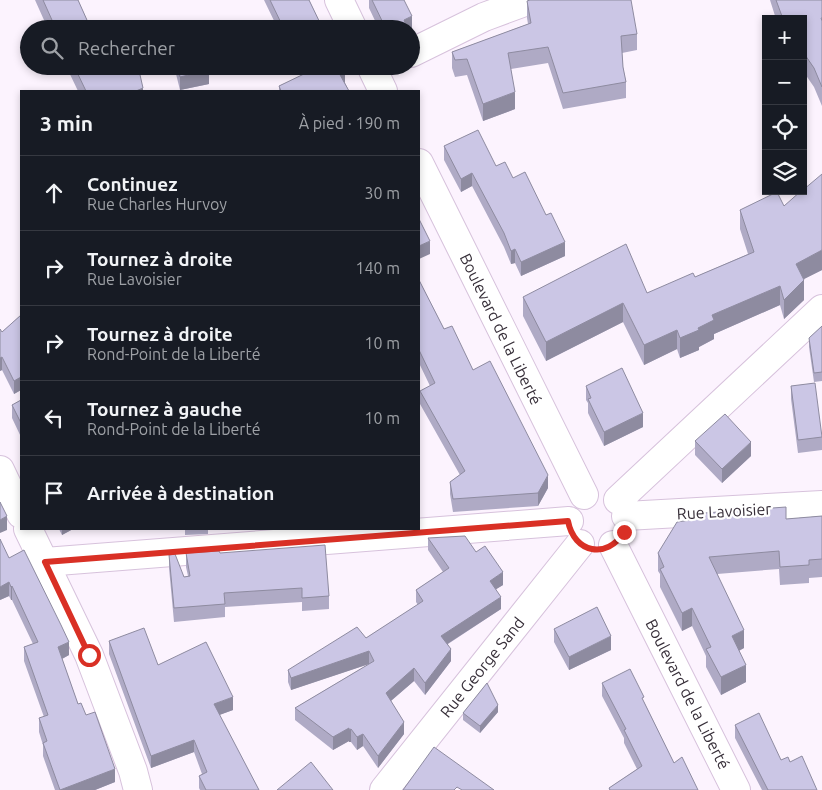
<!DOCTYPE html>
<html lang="fr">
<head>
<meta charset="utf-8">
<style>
	:root { --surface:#171b24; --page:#20242c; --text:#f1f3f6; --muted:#9ea1a6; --line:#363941 }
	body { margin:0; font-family:Ubuntu,sans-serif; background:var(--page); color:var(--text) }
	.controls { position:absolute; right:15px; top:15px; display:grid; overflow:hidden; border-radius:0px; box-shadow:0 2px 8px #0003 }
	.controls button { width:45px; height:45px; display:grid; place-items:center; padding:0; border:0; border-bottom:1px solid var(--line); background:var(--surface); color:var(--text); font:25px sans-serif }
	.stop { position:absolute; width:15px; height:15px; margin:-11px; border:4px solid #d93025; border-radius:50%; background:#fff }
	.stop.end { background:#d93025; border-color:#fff; box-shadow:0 1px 5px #0008 }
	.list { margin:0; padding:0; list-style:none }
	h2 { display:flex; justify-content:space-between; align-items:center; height:65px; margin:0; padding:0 20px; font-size:21px }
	h2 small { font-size:16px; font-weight:400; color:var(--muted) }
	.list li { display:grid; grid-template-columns:32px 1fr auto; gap:15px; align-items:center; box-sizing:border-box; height:75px; padding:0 20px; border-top:1px solid var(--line) }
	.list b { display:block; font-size:19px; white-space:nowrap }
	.list p { margin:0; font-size:16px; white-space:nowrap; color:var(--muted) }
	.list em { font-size:16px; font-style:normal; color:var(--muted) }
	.icon { flex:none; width:28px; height:28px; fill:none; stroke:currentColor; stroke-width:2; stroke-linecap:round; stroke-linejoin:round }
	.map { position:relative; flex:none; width:822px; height:790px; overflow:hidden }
	.search { position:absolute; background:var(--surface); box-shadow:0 2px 8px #0003; left:20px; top:20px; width:400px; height:55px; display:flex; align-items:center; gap:12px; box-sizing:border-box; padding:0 18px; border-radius:28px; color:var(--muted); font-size:19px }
	.panel { position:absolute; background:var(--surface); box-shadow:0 2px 8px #0003; left:20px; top:90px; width:400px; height:440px; border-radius:0px }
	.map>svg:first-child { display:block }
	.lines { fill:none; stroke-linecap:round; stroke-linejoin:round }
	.minor-casing { stroke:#d7c2dc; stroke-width:30 }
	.minor { stroke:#fff; stroke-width:28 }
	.wall { fill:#afaac5 }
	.shaded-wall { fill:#8e8ba0 }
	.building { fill:#cbc6e5; stroke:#8e8ba0 }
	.route { stroke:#d93025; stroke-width:6 }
	.labels { text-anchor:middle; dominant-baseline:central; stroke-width:4.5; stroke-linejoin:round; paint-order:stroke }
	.street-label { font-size:16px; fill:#372f39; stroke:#fff }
</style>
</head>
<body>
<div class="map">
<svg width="822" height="790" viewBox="0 0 822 790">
	<rect width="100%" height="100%" fill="#fcf3fe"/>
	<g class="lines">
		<g class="minor-casing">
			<path id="minor" d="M 339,0 L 353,29
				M 411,53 L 484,17 L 530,0
				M 371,66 L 383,91
				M 419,163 L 584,495
				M 0,470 L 21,514
				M 618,500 L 822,309
				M 626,516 L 822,505
				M 28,529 L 89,655 L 133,771 L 138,790
				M 613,545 L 736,790
				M 45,562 L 569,521
				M 384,790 L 580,544"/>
		</g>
		<use href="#minor" class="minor"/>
	</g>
	<path class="wall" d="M 35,0 L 78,0 L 91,29 L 48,29 Z
		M 264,0 L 309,0 L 323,29 L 278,29 Z
		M 369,0 L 404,0 L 412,29 L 379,29 L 369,8 Z
		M 770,0 L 822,0 L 822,106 L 814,87 L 803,71 L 803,19 L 776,19 Z
		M 527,1 L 637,34 L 637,50 L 622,53 L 623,67 L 626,82 L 626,98 L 563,109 L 548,63 L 511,69 L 515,109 L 483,121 L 467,75 L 455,77 L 452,68 L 452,52 L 528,24 L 527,18 Z
		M 66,66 L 109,66 L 111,70 L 143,91 L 78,91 Z
		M 174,66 L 208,66 L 209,84 L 180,90 Z
		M 296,66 L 342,66 L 345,83 L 349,91 L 279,91 L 279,86 L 301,76 Z
		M 444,146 L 496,166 L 565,256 L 521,276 L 515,263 L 511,264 L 504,247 L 472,186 L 461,192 L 444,160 Z
		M 784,206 L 822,270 L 804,279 L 804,300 L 784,319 L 780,305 L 714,334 L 714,339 L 699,347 L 699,350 L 680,358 L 677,349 L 644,365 L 623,322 L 546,361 L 523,316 L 523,297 L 647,293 L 695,277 L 748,254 L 740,229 L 740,210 Z
		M 419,280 L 444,329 L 473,370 L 548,488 L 538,506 L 453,512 L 450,494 L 450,482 L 460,475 L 420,404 L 420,391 L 430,386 L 419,363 Z
		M 21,315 L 21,390 L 14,394 L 2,370 L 0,371 L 2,332 Z
		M 822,326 L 822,381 L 814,382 L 809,347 L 809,338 Z
		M 586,386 L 643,427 L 604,446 L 588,413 L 588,403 L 586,400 Z
		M 791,386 L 822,437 L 822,450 L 798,453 L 791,399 Z
		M 21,400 L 21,437 L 12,418 L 12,405 Z
		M 695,441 L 751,456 L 722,483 L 695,455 Z
		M 691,514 L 786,519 L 822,516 L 822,577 L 809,578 L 809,583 L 780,585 L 779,569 L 717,574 L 744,648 L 739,651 L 746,682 L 721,695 L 706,667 L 706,656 L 692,626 L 682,631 L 660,587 L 660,574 L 658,571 L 658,553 L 691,520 Z
		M 59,529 L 73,529 L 62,535 Z
		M 185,529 L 208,529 L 208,534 L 185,535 Z
		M 428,538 L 476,552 L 503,585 L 496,589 L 501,609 L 448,644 L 451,661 L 425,695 L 414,681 L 391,701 L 404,734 L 378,768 L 363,746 L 357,750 L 351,742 L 349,742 L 349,741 L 333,750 L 295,720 L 295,708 L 369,664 L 291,690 L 288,682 L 288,670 L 366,638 L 418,605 L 416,602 L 416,590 L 443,572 L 428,550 Z
		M 186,553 L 220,553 L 329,596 L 329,609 L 302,611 L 302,602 L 225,607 L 225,617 L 174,622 L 169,568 L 169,555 L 184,577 L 188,576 L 186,567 Z
		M 9,558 L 69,655 L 62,659 L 78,704 L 115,782 L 95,790 L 55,790 L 43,756 L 43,745 L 39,732 L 39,718 L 44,717 L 24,661 L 24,647 L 33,644 L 12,600 L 11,600 L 9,596 L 0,600 Z
		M 554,629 L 611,650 L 569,670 L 554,642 Z
		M 109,641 L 158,665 L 233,710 L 219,715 L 259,790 L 200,790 L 199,788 L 199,776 L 202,774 L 194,752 L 151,768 L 109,654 Z
		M 602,683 L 644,702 L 674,763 L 698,790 L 609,790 L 609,788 L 637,769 L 624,743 L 624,738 L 602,696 Z
		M 498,712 L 480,733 L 463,720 L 463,713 Z
		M 735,725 L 781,760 L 790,762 L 817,790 L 762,790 L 735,738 Z"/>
	<path class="shaded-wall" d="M 412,16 L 412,29 L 400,29 L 404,20 Z
		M 209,70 L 209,84 L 180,90 L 180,77 Z
		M 345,71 L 345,84 L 339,73 Z
		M 143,88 L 143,91 L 136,91 Z
		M 515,92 L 515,109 L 483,121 L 483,104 Z
		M 472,173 L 472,186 L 461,192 L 461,179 Z
		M 430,241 L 430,254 L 419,259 L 419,246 Z
		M 565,242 L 565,256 L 521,276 L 521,262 Z
		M 515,249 L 515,263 L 511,264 L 511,251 Z
		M 822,250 L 822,270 L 796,283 L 796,264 Z
		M 804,280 L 804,300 L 784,319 L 784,300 Z
		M 780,286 L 780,305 L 714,334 L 714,339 L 699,347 L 699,350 L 680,358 L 680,338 L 698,328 L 712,315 Z
		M 623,303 L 623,322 L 546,361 L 546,342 Z
		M 677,330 L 677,349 L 644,365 L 644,345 Z
		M 2,357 L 2,370 L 0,371 L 0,358 Z
		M 21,377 L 21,390 L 14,394 L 14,381 Z
		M 643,413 L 643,427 L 604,446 L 604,432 Z
		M 751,442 L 751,456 L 722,483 L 722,469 Z
		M 548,475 L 548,488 L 538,506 L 538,493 Z
		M 7,516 L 7,530 L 0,533 L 0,520 Z
		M 62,529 L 73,529 L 62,535 Z
		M 503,572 L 503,585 L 490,593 L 490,581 Z
		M 9,582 L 9,596 L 0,600 L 0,587 Z
		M 12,586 L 12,600 L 11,600 L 11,587 Z
		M 501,597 L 501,609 L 441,648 L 441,636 Z
		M 692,608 L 692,626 L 682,631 L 682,613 Z
		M 744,630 L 744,648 L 732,654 L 732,636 Z
		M 611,636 L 611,650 L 569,670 L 569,657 Z
		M 69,642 L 69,655 L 58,661 L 58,647 Z
		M 451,649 L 451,661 L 425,695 L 425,683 Z
		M 369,651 L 369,664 L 291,690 L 291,678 Z
		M 746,665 L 746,682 L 721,695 L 721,677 Z
		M 414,668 L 414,681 L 386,705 L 386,693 Z
		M 233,697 L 233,710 L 214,717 L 214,704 Z
		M 498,705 L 498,712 L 480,733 L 480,726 Z
		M 404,722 L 404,734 L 378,768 L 378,756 Z
		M 349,728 L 349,741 L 333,750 L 333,737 Z
		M 351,729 L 351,742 L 349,742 L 349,730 Z
		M 363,734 L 363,746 L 357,750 L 357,737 Z
		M 194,740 L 194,752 L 151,768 L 151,756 Z
		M 115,769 L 115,782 L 95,790 L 60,790 Z"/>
	<path class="building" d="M 43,0 L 78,0 L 91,29 L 56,29 Z
		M 270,0 L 309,0 L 323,29 L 284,29 Z
		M 372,0 L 404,0 L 412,16 L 404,20 L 406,25 L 400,29 L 386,29 Z
		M 530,0 L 631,0 L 637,34 L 621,36 L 623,67 L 626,82 L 563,93 L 548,47 L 508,53 L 515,92 L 483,104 L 467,59 L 455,60 L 452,52 L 531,23 L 527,1 Z
		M 776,0 L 822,0 L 822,18 L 821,18 L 822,21 L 822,87 L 814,68 L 803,52 L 803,19 L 783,19 Z
		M 74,66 L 109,66 L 111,70 L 118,66 L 138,66 L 143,88 L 136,91 L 86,91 Z
		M 178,66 L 208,66 L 209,70 L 180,77 Z
		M 303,66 L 342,66 L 345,71 L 339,73 L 349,91 L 281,91 L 279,86 L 306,73 Z
		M 478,130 L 496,166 L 505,162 L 513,178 L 525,172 L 546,215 L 551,213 L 565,242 L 521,262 L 515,249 L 511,251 L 504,233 L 472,173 L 461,179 L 444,146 Z
		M 822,174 L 822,250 L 796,264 L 804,280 L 784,300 L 780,286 L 712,315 L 714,320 L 698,328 L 699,330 L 680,338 L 677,330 L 644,345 L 623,303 L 546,342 L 523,297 L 626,244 L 647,293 L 693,273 L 695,277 L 754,252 L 740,210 L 777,192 L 784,206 L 801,191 L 803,191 L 803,190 Z
		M 419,219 L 430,241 L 419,246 Z
		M 419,280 L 444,329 L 452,326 L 473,370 L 490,361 L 548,475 L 538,493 L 453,499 L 450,482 L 465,471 L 420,391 L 435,383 L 419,350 Z
		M 21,315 L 21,377 L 14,381 L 2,357 L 0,358 L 0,329 L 2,332 Z
		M 822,326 L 822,372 L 814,373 L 809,338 Z
		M 622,368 L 643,413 L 604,432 L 588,399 L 591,398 L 586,386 Z
		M 815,383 L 822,437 L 798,440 L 791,386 Z
		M 21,400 L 21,423 L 12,405 Z
		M 725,414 L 751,442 L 722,469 L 695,441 Z
		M 0,502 L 7,516 L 0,520 Z
		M 786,507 L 786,519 L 822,516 L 822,559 L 809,560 L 809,565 L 780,567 L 779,551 L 709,557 L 744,630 L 732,636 L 746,665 L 721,677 L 706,649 L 711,647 L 692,608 L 682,613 L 660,569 L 664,567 L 658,553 L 677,522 L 691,520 L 691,514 Z
		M 465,536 L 476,552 L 485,546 L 503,572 L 490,581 L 501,597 L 441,636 L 451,649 L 425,683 L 414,668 L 386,693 L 404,722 L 378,756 L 363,734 L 357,737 L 351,729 L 349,730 L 349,728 L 333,737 L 295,708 L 374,661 L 369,651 L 291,678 L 288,670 L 357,627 L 366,638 L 423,601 L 416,590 L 449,568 L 428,538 Z
		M 0,539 L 9,558 L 24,550 L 61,625 L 69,642 L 58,647 L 78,704 L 81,703 L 86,715 L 95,712 L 115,769 L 60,790 L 43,743 L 47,741 L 39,718 L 48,715 L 24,647 L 38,642 L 12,586 L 11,587 L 9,582 L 0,587 Z
		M 325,545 L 329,596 L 302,598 L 302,588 L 224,593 L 225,604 L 174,608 L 169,555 L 175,554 L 184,577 L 190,576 L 186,553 L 219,551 L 220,553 Z
		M 597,607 L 611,636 L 569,657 L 554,629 Z
		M 144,628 L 158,665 L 206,642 L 233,697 L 214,704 L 259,790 L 206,790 L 199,776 L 207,772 L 194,740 L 151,756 L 109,641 Z
		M 630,669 L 644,697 L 642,698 L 674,763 L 682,757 L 698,790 L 610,790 L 609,788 L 642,766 L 624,730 L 626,729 L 602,683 Z
		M 487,683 L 498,705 L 480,726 L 463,713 Z
		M 759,713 L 781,760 L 788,757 L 790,762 L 802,756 L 817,790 L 768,790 L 735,725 Z
		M 434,747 L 494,790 L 462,790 L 457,787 L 454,790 L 403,790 Z
		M 311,762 L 333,790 L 277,790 Z"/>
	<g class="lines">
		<path class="route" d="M 89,655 L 45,562 L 568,521 C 574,553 607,560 624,532"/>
	</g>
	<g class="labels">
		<g class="street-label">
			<text transform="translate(501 329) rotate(64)">Boulevard de la Liberté</text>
			<text transform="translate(724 511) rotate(-3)">Rue Lavoisier</text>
			<text transform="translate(482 667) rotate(-51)">Rue George Sand</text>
			<text transform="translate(688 694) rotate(63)">Boulevard de la Liberté</text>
		</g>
	</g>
</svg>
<div class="controls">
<button>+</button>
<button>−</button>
<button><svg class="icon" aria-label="locate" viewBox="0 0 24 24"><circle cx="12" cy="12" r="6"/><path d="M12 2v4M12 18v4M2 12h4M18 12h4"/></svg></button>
<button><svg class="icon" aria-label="layers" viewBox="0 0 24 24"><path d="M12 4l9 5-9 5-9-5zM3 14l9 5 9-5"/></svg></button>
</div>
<div class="stop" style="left:89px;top:655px"></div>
<div class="stop end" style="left:624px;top:532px"></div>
<div class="search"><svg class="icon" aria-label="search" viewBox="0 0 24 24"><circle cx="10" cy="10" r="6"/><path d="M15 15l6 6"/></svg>Rechercher</div>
<section class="panel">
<h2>3 min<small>À pied · 190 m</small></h2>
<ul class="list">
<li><svg class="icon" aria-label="ahead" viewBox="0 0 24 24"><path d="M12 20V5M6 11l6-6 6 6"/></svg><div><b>Continuez</b><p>Rue Charles Hurvoy</p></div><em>30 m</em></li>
<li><svg class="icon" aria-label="right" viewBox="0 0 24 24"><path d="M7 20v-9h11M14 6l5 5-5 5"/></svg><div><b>Tournez à droite</b><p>Rue Lavoisier</p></div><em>140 m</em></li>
<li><svg class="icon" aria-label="right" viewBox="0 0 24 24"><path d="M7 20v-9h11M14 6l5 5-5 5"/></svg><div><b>Tournez à droite</b><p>Rond-Point de la Liberté</p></div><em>10 m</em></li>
<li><svg class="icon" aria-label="left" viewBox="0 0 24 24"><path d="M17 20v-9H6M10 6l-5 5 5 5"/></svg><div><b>Tournez à gauche</b><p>Rond-Point de la Liberté</p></div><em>10 m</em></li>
<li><svg class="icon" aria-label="arrive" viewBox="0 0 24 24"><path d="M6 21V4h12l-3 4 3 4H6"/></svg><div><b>Arrivée à destination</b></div></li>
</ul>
</section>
</div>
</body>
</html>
